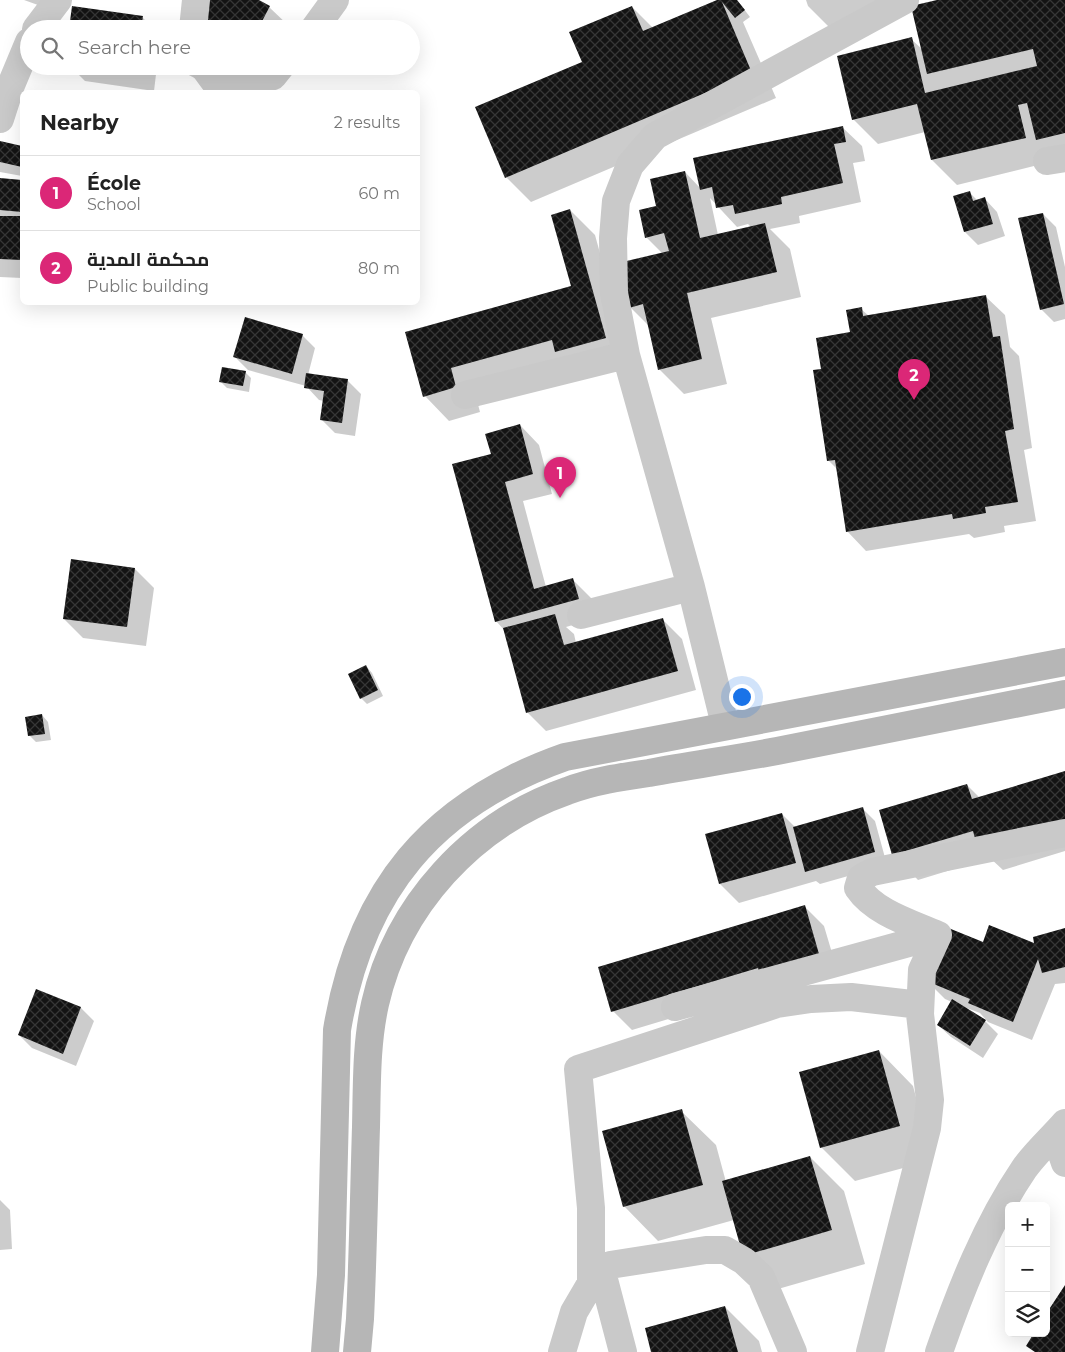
<!DOCTYPE html>
<html lang="en">
<head>
<meta charset="utf-8">
<style>
	:root { --surface:#fff; --page:#f2f2f2; --text:#222; --muted:#767676; --line:#e0e0e0; --accent:#db2777 }
	body { margin:0; font-family:Montserrat,Cairo,sans-serif; background:var(--page); color:var(--text) }
	.controls { position:absolute; right:15px; bottom:15px; display:grid; overflow:hidden; border-radius:8px; box-shadow:0 5px 20px #0002 }
	.controls button { width:45px; height:45px; display:grid; place-items:center; padding:0; border:0; border-bottom:1px solid var(--line); background:var(--surface); color:var(--text); font:25px sans-serif }
	.you { position:absolute; left:741px; top:696px; width:18px; height:18px; margin:-12px; border:4px solid #fff; border-radius:50%; background:#1a73e8; box-shadow:0 0 0 8px #1a73e833 }
	.badge { display:grid; place-items:center; width:32px; height:32px; border-radius:50%; background:var(--accent); color:#fff; font-size:16px; font-weight:700 }
	.pin { position:absolute; translate:-50% -41px; filter:drop-shadow(0 1px 2px #0008) }
	.pin::after { content:''; position:absolute; top:26px; width:18px; height:15px; background:inherit; clip-path:polygon(0 0,100% 0,50% 100%) }
	.list { margin:0; padding:0; list-style:none }
	h2 { display:flex; justify-content:space-between; align-items:center; height:65px; margin:0; padding:0 20px; font-size:21px }
	h2 small { font-size:16px; font-weight:400; color:var(--muted) }
	.list li { display:grid; grid-template-columns:32px 1fr auto; gap:15px; align-items:center; box-sizing:border-box; height:75px; padding:0 20px; border-top:1px solid var(--line) }
	.list b { display:block; font-size:19px; white-space:nowrap }
	.list p { margin:0; font-size:16px; white-space:nowrap; color:var(--muted) }
	.list em { font-size:16px; font-style:normal; color:var(--muted) }
	.icon { flex:none; width:28px; height:28px; fill:none; stroke:currentColor; stroke-width:2; stroke-linecap:round; stroke-linejoin:round }
	.map { position:relative; flex:none; width:1065px; height:1352px; overflow:hidden }
	.search { position:absolute; background:var(--surface); box-shadow:0 5px 20px #0002; left:20px; top:20px; width:400px; height:55px; display:flex; align-items:center; gap:12px; box-sizing:border-box; padding:0 18px; border-radius:28px; color:var(--muted); font-size:19px }
	.panel { position:absolute; background:var(--surface); box-shadow:0 5px 20px #0002; left:20px; top:90px; width:400px; height:215px; border-radius:8px }
	.map>svg:first-child { display:block }
	.shadow { fill:#0003; fill-rule:evenodd }
	.building { fill:url(#building-cross-hatch) }
	.lines { fill:none; stroke-linecap:round; stroke-linejoin:round }
	.minor { stroke:#c9c9c9; stroke-width:28 }
	.secondary { stroke:#b6b6b6; stroke-width:28 }
</style>
</head>
<body>
<div class="map">
<svg width="1065" height="1352" viewBox="0 0 1065 1352">
	<defs>
		<pattern id="building-cross-hatch" width="8" height="8" patternUnits="userSpaceOnUse" patternTransform="scale(1.25)"><rect width="8" height="8" fill="#131313"/><path d="M0 0l8 8M0 8l8-8" fill="none" stroke="#363636"/></pattern>
	</defs>
	<rect width="100%" height="100%" fill="#fff"/>
	<path class="shadow" d="M 24,0 L 52,0 L 49,9 Z
		M 256,0 L 269,7 L 289,26 L 287,29 L 179,29 Z
		M 720,0 L 737,0 L 750,17 L 743,22 L 776,98 L 531,202 L 506,177 L 583,63 L 632,7 L 653,28 Z
		M 806,0 L 908,0 L 833,31 L 808,6 Z
		M 942,0 L 1065,0 L 1065,163 L 1050,162 L 957,185 L 932,160 L 925,132 L 878,144 L 853,119 L 911,39 L 923,50 Z
		M 142,17 L 154,29 L 70,29 Z
		M 70,66 L 157,66 L 154,91 L 85,81 Z
		M 178,66 L 267,66 L 221,92 L 185,73 Z
		M 842,127 L 862,146 L 865,161 L 853,163 L 861,202 L 799,216 L 800,223 L 770,229 L 790,249 L 801,297 L 711,318 L 727,384 L 684,394 L 659,369 L 649,326 L 630,307 L 663,254 L 646,237 L 658,207 L 685,172 L 701,189 ZM 710,198 L 737,227 L 748,224 L 751,227 L 718,235 Z
		M 0,143 L 22,147 L 22,176 L 0,172 Z
		M 0,179 L 22,182 L 22,278 L 0,277 Z
		M 970,193 L 978,201 L 985,199 L 997,212 L 1005,236 L 978,245 L 965,232 Z
		M 570,210 L 595,235 L 630,362 L 475,393 L 480,412 L 449,421 L 425,396 L 407,333 L 573,287 Z
		M 1043,214 L 1056,227 L 1065,267 L 1065,319 L 1054,322 L 1041,309 Z
		M 985,296 L 1005,315 L 1010,347 L 1019,356 L 1032,448 L 1024,450 L 1036,521 L 1004,526 L 1005,532 L 974,538 L 969,534 L 866,551 L 847,531 L 838,470 L 828,460 L 822,370 L 851,333 L 861,309 L 869,316 Z
		M 302,335 L 315,348 L 308,375 L 348,381 L 361,394 L 355,436 L 335,433 L 322,420 L 324,401 L 319,400 L 306,386 L 248,370 L 235,357 Z
		M 245,372 L 251,378 L 249,392 L 227,388 L 221,382 Z
		M 520,425 L 539,445 L 552,494 L 523,501 L 546,587 L 573,580 L 592,599 L 597,618 L 566,627 L 574,634 L 576,643 L 663,620 L 682,639 L 696,690 L 546,731 L 527,712 L 505,631 L 496,621 L 492,455 Z
		M 135,569 L 154,588 L 146,646 L 83,638 L 64,619 Z
		M 366,666 L 372,673 L 383,696 L 367,704 L 361,698 Z
		M 42,715 L 48,722 L 51,740 L 36,742 L 29,735 Z
		M 1065,772 L 1065,851 L 1003,870 L 990,858 L 918,880 L 894,855 L 967,785 L 980,798 Z
		M 862,808 L 875,821 L 887,865 L 820,884 L 816,881 L 739,903 L 720,884 L 782,814 L 795,827 Z
		M 804,906 L 824,926 L 838,973 L 775,987 L 632,1030 L 613,1011 Z
		M 1065,930 L 1065,983 L 1055,984 L 1032,1040 L 988,1022 L 980,1013 L 964,1007 L 985,1021 L 998,1034 L 983,1058 L 951,1037 L 938,1025 L 952,1002 L 945,999 L 926,980 L 984,944 L 1036,945 Z
		M 37,991 L 81,1008 L 94,1021 L 76,1066 L 32,1048 L 19,1035 Z
		M 879,1051 L 913,1086 L 933,1160 L 855,1181 L 821,1147 Z
		M 681,1111 L 716,1145 L 726,1182 L 810,1157 L 844,1191 L 865,1264 L 778,1289 L 734,1220 L 658,1241 L 624,1206 Z
		M 0,1200 L 10,1210 L 12,1249 L 0,1250 Z
		M 725,1307 L 759,1341 L 762,1352 L 653,1352 Z"/>
	<path class="building" d="M 207,0 L 259,0 L 270,6 L 258,29 L 178,29 L 183,19 Z
		M 717,0 L 737,0 L 745,10 L 735,18 L 722,2 L 752,73 L 505,178 L 475,107 L 582,62 L 569,32 L 632,6 L 643,31 Z
		M 937,0 L 1065,0 L 1065,133 L 1036,140 L 1027,103 L 1018,105 L 1026,138 L 931,160 L 917,104 L 852,120 L 837,56 L 912,37 L 925,93 L 1037,66 L 1033,49 L 927,74 L 911,6 Z
		M 72,6 L 143,16 L 141,29 L 69,29 Z
		M 102,66 L 136,66 L 135,72 Z
		M 843,126 L 846,142 L 834,144 L 843,183 L 781,197 L 782,204 L 735,214 L 733,205 L 716,208 L 712,187 L 700,190 L 693,158 Z
		M 0,141 L 22,146 L 22,167 L 0,162 Z
		M 685,171 L 700,238 L 765,223 L 777,272 L 687,293 L 702,359 L 658,370 L 643,304 L 629,308 L 618,263 L 669,251 L 664,233 L 645,238 L 639,210 L 656,206 L 650,179 Z
		M 0,178 L 22,180 L 22,212 L 0,210 Z
		M 970,191 L 973,201 L 985,197 L 993,224 L 964,232 L 953,196 Z
		M 570,209 L 606,338 L 555,352 L 552,340 L 451,368 L 456,387 L 423,397 L 405,332 L 571,286 L 551,215 Z
		M 1043,213 L 1064,304 L 1040,310 L 1018,218 Z
		M 0,216 L 22,216 L 22,260 L 0,259 Z
		M 986,295 L 993,337 L 1000,336 L 1014,429 L 1005,431 L 1018,502 L 985,507 L 986,513 L 953,519 L 952,514 L 846,532 L 835,460 L 827,461 L 813,370 L 821,369 L 816,338 L 850,332 L 846,310 L 862,307 L 863,316 Z
		M 245,317 L 303,334 L 292,374 L 233,357 Z
		M 222,367 L 246,371 L 243,386 L 219,382 Z
		M 306,373 L 348,379 L 342,423 L 320,420 L 324,391 L 304,388 Z
		M 520,424 L 533,474 L 505,482 L 534,589 L 573,578 L 579,599 L 495,622 L 452,464 L 491,454 L 485,434 Z
		M 71,559 L 135,568 L 127,627 L 63,619 Z
		M 555,614 L 564,645 L 663,618 L 678,671 L 526,713 L 503,628 Z
		M 366,665 L 378,690 L 360,699 L 348,674 Z
		M 42,714 L 45,734 L 28,736 L 25,717 Z
		M 1065,771 L 1065,832 L 977,846 L 973,831 L 892,855 L 879,810 L 967,784 L 972,799 Z
		M 863,807 L 875,852 L 805,872 L 793,827 Z
		M 782,813 L 796,863 L 719,884 L 705,834 Z
		M 805,905 L 819,954 L 759,972 L 758,968 L 611,1012 L 598,967 Z
		M 989,925 L 1034,943 L 1033,937 L 1065,928 L 1065,967 L 1042,973 L 1038,959 L 1013,1022 L 968,1003 L 970,999 L 924,980 L 946,927 L 983,942 Z
		M 36,989 L 81,1007 L 63,1054 L 18,1035 Z
		M 952,999 L 986,1020 L 970,1046 L 937,1025 Z
		M 879,1050 L 900,1126 L 820,1148 L 799,1072 Z
		M 682,1109 L 703,1185 L 623,1207 L 602,1131 Z
		M 810,1156 L 832,1230 L 743,1256 L 722,1181 Z
		M 1065,1285 L 1065,1352 L 1035,1352 L 1026,1346 L 1034,1333 L 1046,1333 L 1046,1314 Z
		M 725,1306 L 738,1352 L 651,1352 L 645,1328 Z"/>
	<g class="lines">
		<path class="minor" d="M 36,29 L 58,0
			M 193,29 L 196,0
			M 314,29 L 335,0
			M 203,66 L 214,81 L 240,86 L 273,76 L 281,66
			M 0,119 L 11,85 L 29,42
			M 1047,161 L 1065,158
			M 465,395 L 626,355
			M 581,615 L 691,587
			M 725,725 L 691,587 L 626,355 L 614,293 L 613,238 L 616,201 L 630,165 L 655,136 L 905,0
			M 675,1007 L 938,935
			M 1055,1134 L 1065,1163
			M 602,1272 L 623,1352
			M 591,1283 L 591,1208 L 578,1069 L 777,1004 L 811,999 L 851,997 L 920,1005
			M 562,1352 L 574,1312 L 591,1283 L 610,1265 L 706,1250 L 725,1250 L 744,1261 L 761,1277 L 793,1352
			M 870,1352 L 927,1128 L 930,1100 L 920,1014 L 922,970 L 938,935 C 911,923 875,913 858,888 L 861,878 L 872,872 L 1065,833
			M 939,1352 C 961,1289 986,1225 1024,1169 C 1035,1153 1052,1138 1065,1123"/>
		<path class="secondary" d="M 325,1352 L 331,1275 L 337,1030 C 360,891 431,804 565,757 L 1065,662
			M 357,1352 L 360,1319 C 363,1255 364,1191 366,1127 C 367,1086 366,1044 375,1004 C 397,906 472,824 567,791 C 593,781 621,777 649,773 C 692,765 735,759 777,751 C 873,732 969,713 1065,694"/>
	</g>
</svg>
<div class="controls">
<button>+</button>
<button>−</button>
<button><svg class="icon" aria-label="layers" viewBox="0 0 24 24"><path d="M12 4l9 5-9 5-9-5zM3 14l9 5 9-5"/></svg></button>
</div>
<div class="you"></div>
<div class="pin badge" style="left:560px;top:498px">1</div>
<div class="pin badge" style="left:914px;top:400px">2</div>
<div class="search"><svg class="icon" aria-label="search" viewBox="0 0 24 24"><circle cx="10" cy="10" r="6"/><path d="M15 15l6 6"/></svg>Search here</div>
<section class="panel">
<h2>Nearby<small>2 results</small></h2>
<ul class="list">
<li><span class="badge">1</span><div><b>École</b><p>School</p></div><em>60 m</em></li>
<li><span class="badge">2</span><div><b>محكمة المدية</b><p>Public building</p></div><em>80 m</em></li>
</ul>
</section>
</div>
</body>
</html>
